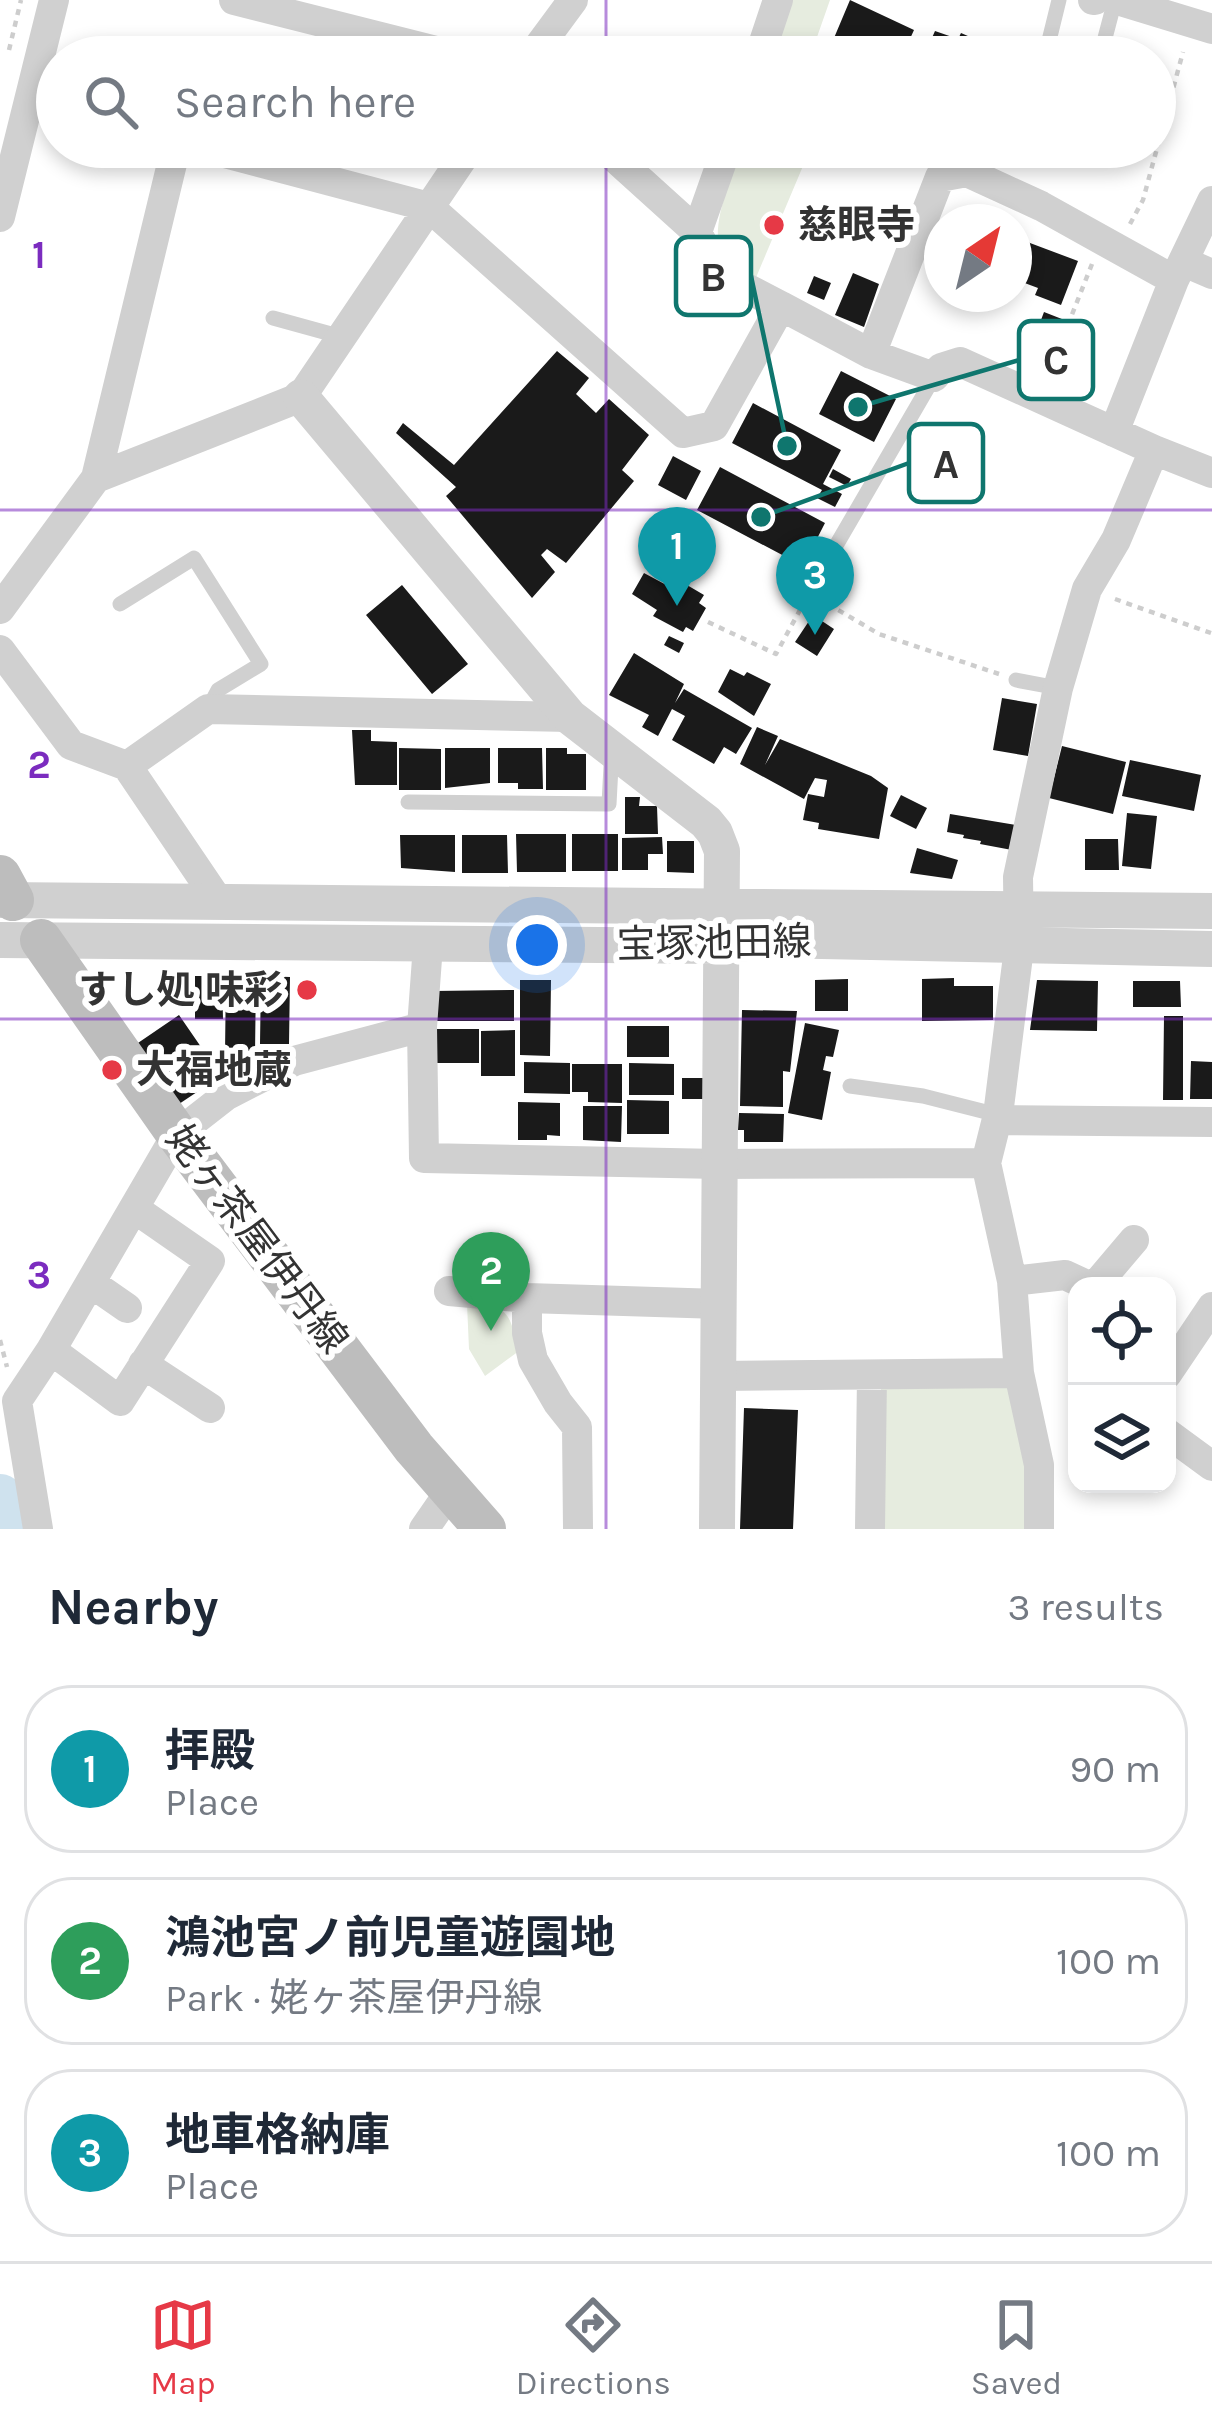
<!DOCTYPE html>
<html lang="en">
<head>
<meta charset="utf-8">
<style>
	:root { --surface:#fff; --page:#f2f2f3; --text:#1f2937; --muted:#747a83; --line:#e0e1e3; --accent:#e63946 }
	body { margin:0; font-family:Karla,"Noto Sans JP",sans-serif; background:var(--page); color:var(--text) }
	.controls { position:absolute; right:36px; bottom:36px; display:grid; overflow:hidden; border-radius:24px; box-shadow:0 6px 18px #0003 }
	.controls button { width:108px; height:108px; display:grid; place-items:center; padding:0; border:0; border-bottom:3px solid var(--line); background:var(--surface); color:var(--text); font:60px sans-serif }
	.compass { position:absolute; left:924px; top:204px; width:108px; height:108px; border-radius:50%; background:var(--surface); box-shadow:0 6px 18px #0003; rotate:35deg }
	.you { position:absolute; left:537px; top:945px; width:42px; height:42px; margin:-30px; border:9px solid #fff; border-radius:50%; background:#1a73e8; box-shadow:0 0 0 18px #1a73e833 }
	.badge { display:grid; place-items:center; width:78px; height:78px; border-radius:50%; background:var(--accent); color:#fff; font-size:39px; font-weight:700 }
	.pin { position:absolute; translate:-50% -99px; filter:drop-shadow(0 3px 6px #0008) }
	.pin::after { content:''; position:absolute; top:63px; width:42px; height:36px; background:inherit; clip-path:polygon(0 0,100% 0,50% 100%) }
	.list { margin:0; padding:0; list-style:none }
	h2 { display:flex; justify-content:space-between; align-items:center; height:156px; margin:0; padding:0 48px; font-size:51px }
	h2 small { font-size:39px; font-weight:400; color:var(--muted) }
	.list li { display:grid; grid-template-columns:78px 1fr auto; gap:36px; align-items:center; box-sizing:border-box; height:168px; margin:0 24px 24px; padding:0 24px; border:3px solid var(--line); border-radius:48px }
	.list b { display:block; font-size:45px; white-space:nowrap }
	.list p { margin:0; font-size:39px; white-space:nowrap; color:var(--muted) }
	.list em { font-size:39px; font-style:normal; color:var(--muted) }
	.icon { flex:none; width:66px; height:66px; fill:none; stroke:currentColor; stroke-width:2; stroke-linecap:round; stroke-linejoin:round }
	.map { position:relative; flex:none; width:1212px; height:1529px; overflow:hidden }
	.search { position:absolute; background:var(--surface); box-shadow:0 6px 18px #0003; left:36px; right:36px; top:36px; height:132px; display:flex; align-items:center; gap:30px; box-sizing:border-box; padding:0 42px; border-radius:66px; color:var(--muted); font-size:45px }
	.sheet { height:732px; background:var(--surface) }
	nav { display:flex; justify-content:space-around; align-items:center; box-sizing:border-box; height:168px; border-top:3px solid var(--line); background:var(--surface); font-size:33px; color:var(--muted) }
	nav a { display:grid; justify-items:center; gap:6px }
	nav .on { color:var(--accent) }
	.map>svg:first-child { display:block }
	.green { fill:#e6ecdf }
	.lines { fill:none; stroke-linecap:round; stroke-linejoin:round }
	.river { stroke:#cfe2ee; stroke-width:48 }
	.building { fill:#1a1a1a }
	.path { stroke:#cdcdcd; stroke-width:4.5; stroke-dasharray:6 6; stroke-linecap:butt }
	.service { stroke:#d0d0d0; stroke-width:15 }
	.minor { stroke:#d0d0d0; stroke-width:30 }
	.tertiary { stroke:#d0d0d0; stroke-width:36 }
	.secondary { stroke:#bdbdbd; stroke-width:42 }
	.grid { fill:none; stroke:#7b2cbf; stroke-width:3; stroke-opacity:0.55 }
	.poi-dot { fill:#e63946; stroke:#fff; stroke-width:4.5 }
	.labels { text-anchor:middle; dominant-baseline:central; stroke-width:12; stroke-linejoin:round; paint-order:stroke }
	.poi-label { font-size:39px; font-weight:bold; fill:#333; stroke:#fff; text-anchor:start }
	.street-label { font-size:39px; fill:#333; stroke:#fff }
	.grid-label { font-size:39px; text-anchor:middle; font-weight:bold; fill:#7b2cbf; stroke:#fff; stroke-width:12; stroke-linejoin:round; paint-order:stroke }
	.leader { fill:none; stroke:#0f766e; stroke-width:4.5 }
	.callout-dot { fill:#0f766e; stroke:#fff; stroke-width:4.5 }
	.callout { fill:#fff; stroke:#0f766e; stroke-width:4.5 }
	.callout-label { font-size:42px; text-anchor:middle; font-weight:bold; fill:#333 }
</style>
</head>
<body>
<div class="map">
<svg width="1212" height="1529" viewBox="0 0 1212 1529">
	<rect width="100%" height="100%" fill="#fff"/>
	<path class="green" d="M 792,0 L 830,0 L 810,57 L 773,57 Z
		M 743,147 L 811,147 L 755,280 L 725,268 C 706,230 729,185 743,147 Z
		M 467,1304 C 510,1307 508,1310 519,1351 L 485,1376 L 469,1349 Z
		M 1010,1381 L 1027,1455 L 1026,1529 L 880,1529 L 881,1386 Z"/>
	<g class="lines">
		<path class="river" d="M 0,1498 L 4,1529"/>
	</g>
	<path class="building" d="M 850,0 L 914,30 L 909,41 L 927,49 L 935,31 L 958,39 L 961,33 L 991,46 L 988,57 L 826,57 Z
		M 1014,237 L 1078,261 L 1061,305 L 1035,295 L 1038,288 L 1014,279 Z
		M 853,273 L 879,284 L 864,327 L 835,315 Z
		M 814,276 L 831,283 L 824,300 L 807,293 Z
		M 1044,312 L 1067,321 L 1058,344 L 1035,336 Z
		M 557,351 L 589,378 L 576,394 L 596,413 L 609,399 L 649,435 L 622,470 L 634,481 L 566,563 L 547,549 L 541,555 L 555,572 L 532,598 L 446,496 L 456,487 L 396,433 L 403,423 L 454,465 Z
		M 841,371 L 896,399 L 874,442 L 819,414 Z
		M 753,403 L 841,450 L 823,484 L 842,494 L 835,507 L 817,498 L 822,490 L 732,443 Z
		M 673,456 L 701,471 L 686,500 L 658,485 Z
		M 720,467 L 825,523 L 803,566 L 697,510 Z
		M 833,469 L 851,479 L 847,486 L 829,477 Z
		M 644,573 L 670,587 L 675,578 L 704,595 L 699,603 L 706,608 L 693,631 L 686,627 L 683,632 L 653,616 L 657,610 L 632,594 Z
		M 402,585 L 468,664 L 432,694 L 366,615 Z
		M 813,615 L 834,629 L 817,656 L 795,642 Z
		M 669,636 L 684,643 L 679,653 L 664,645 Z
		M 634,653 L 684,684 L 675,703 L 684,689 L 752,728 L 736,754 L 724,747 L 714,764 L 672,740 L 685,716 L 672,709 L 658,736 L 642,727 L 649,715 L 609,695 Z
		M 730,669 L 744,676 L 747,672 L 771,684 L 754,716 L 718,692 Z
		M 1002,698 L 1037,704 L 1028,756 L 993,750 Z
		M 757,727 L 778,736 L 765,765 L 780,739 L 871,776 L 888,788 L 879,839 L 818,829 L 819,823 L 803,820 L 808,794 L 824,797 L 827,780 L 815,778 L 804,799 L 740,764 Z
		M 352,730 L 371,730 L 371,741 L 397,742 L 397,785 L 355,785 Z
		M 1062,746 L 1126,762 L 1113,814 L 1049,798 Z
		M 399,748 L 441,749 L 441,790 L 399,790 Z
		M 445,748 L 490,748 L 490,783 L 445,788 Z
		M 498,748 L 542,748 L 543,789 L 518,789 L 518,783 L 498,783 Z
		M 546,748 L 567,748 L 567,754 L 586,754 L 586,790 L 546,790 Z
		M 1130,760 L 1201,775 L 1194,811 L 1122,796 Z
		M 901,795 L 927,808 L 916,829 L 890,816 Z
		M 625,797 L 640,797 L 639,806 L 657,806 L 658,834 L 625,834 Z
		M 1127,813 L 1157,816 L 1151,869 L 1122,866 Z
		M 950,814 L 1016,825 L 1012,850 L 980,844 L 981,841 L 963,838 L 964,835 L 947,832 Z
		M 516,834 L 566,834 L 566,872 L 517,872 Z
		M 572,834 L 618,834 L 618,871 L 572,871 Z
		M 400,835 L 455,835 L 455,872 L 401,868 Z
		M 462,835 L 507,835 L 508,873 L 462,873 Z
		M 662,837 L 663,854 L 648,854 L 648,870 L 622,870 L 622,838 Z
		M 1085,839 L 1118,839 L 1119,870 L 1085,870 Z
		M 667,841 L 694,841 L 694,873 L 667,872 Z
		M 917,848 L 958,860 L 952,879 L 910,873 Z
		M 226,975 L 256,975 L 255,1054 L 225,1053 Z
		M 195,976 L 222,976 L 223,1019 L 195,1019 Z
		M 261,976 L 290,977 L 289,1044 L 260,1044 Z
		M 954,978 L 954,986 L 993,986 L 993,1020 L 922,1021 L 922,979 Z
		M 848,979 L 848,1011 L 815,1011 L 815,980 Z
		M 520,980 L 551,980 L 550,1056 L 520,1055 Z
		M 1037,980 L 1098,981 L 1097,1031 L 1030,1030 Z
		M 1133,981 L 1180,981 L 1181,1007 L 1133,1007 Z
		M 514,990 L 514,1021 L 435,1021 L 434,991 Z
		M 742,1010 L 797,1011 L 790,1072 L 783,1071 L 783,1107 L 740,1106 Z
		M 179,1015 L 221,1076 L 176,1106 L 135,1045 Z
		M 1164,1016 L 1183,1016 L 1183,1100 L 1163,1100 Z
		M 805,1023 L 839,1030 L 833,1057 L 826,1056 L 823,1070 L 831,1072 L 822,1120 L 788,1113 Z
		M 627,1026 L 669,1026 L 669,1057 L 627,1057 Z
		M 437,1029 L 479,1029 L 479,1063 L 437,1063 Z
		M 515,1030 L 515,1076 L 481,1076 L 481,1031 Z
		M 1191,1061 L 1212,1062 L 1212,1099 L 1190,1099 Z
		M 524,1062 L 570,1063 L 570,1094 L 524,1093 Z
		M 629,1063 L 674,1064 L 674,1095 L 629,1095 Z
		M 572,1064 L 622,1064 L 622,1103 L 588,1102 L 588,1092 L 572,1092 Z
		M 682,1078 L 703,1078 L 703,1099 L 682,1099 Z
		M 627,1100 L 669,1101 L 669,1134 L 627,1134 Z
		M 518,1102 L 560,1103 L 560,1136 L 547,1135 L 547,1140 L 518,1140 Z
		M 583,1106 L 622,1106 L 621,1142 L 583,1140 Z
		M 739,1113 L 784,1114 L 783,1142 L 744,1142 L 744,1130 L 738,1130 Z
		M 744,1408 L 798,1410 L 793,1529 L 740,1529 Z"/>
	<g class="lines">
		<path class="path" d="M 9,50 L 21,0
			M 1130,224 L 1143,200 L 1183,52
			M 1050,370 L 1092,264
			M 1115,599 L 1211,633
			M 828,604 L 879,634 L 999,674
			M 708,622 L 776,654 L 800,610
			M 0,1340 L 7,1367"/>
		<path class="service" d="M 1045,57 L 1059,0
			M 1100,57 L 1115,0
			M 273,318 L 342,337
			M 809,592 L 934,377
			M 120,604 L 194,558 L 261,664 L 218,690 L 208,709
			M 1016,680 L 1058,688
			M 408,802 L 609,804 L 611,766 L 617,757
			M 850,1086 L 923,1096 L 998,1115"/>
		<path class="minor" d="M 234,0 L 460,57
			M 1093,0 L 1095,0
			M 1117,0 L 1212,29
			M 531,57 L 573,0
			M 759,57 L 778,0
			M 202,147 L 429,207 L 683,433 L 714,426 L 781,306 L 871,354 L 934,377 L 941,368 L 960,362 L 1154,450 L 1116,540 L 1087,589 L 1058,688 L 1018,877 L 1019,948 L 998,1115 L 986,1163 L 1012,1281 L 1019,1373 L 1039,1465 L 1039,1529
			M 603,147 L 697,232 L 717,273 L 781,306
			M 0,217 L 54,0
			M 697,232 L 727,147
			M 1184,262 L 1212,274
			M 871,354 L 940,177 L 967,172 L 1041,206 L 1174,280
			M 1114,432 L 1174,280 L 1212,201
			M 1154,450 L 1212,473
			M 96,478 L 301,397 L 470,147
			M 0,609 L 96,478 L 176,147
			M 0,650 L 71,745 L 127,766 L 219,902
			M 127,766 L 208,709 L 570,717
			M 428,945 L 422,1027 L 424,1158 L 719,1164 L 986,1163
			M 997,1120 L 1212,1122
			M 1012,1281 L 1065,1275 L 1089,1286
			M 91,1283 L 127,1308
			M 1095,1286 L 1134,1240
			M 449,1291 L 527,1298 L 720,1304
			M 527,1298 L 527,1333 L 533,1360 L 558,1403 L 577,1427 L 578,1529
			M 51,1350 L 120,1401 L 210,1261 L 135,1209
			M 143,1364 L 210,1408
			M 1167,1374 L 1212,1307
			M 719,1376 L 1019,1373
			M 1167,1433 L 1212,1466
			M 38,1529 L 17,1401 L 51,1350 L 177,1134 L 227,1095 L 294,1061 L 422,1027
			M 424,1529 L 451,1490
			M 870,1529 L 872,1376"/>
		<path class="tertiary" d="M 301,397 L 570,717 L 706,822 L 715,833 L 722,851 L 717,1529
			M 0,900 L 1212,911
			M 0,940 L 723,946 L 773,940 L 1212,949"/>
		<path class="secondary" d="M 0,876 L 13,900
			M 41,940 L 177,1134 L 414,1448 L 485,1529"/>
	</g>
	<path class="grid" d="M 606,0 L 606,57M 606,147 L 606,1529M 0,510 L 1212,510M 0,1019 L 1212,1019"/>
	<g class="poi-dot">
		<circle cx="774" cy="225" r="12"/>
		<circle cx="307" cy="990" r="12"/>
		<circle cx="112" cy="1070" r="12"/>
	</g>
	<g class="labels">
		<g class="poi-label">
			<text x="798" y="225">慈眼寺</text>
			<text x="283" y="990" text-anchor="end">すし処 味彩</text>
			<text x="136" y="1070">大福地蔵</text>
		</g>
		<g class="street-label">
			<text transform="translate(714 943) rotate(-1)">宝塚池田線</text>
			<text transform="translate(257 1239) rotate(53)">姥ヶ茶屋伊丹線</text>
		</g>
	</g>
	<g class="grid-label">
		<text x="39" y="268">1</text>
		<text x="39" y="778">2</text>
		<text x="39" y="1288">3</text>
	</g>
	<path class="leader" d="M787 446L751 276M858 407L1019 360M761 517L909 463"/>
	<g class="callout-dot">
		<circle cx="787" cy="446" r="12"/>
		<circle cx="858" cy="407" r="12"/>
		<circle cx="761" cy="517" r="12"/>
	</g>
	<g class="callout">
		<rect x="676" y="237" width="75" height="78" rx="12"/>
		<rect x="1019" y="321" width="74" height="78" rx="12"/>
		<rect x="909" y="424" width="74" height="78" rx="12"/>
	</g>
	<g class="callout-label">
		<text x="713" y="291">B</text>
		<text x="1056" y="374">C</text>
		<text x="946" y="478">A</text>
	</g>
</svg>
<div class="controls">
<button><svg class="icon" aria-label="locate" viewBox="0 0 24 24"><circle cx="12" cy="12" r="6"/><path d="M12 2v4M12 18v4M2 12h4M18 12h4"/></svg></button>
<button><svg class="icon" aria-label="layers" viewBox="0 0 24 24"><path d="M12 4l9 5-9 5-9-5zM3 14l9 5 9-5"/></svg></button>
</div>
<svg class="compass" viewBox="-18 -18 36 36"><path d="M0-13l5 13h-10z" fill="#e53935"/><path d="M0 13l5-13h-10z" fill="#747a83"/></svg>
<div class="you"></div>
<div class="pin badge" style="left:677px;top:606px;background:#0f9aa8">1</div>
<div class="pin badge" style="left:491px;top:1331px;background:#2e9e5b">2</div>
<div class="pin badge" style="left:815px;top:635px;background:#0f9aa8">3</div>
<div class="search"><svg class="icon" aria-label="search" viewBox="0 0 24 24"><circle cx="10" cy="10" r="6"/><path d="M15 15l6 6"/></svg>Search here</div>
</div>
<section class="sheet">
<h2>Nearby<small>3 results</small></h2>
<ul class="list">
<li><span class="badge" style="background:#0f9aa8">1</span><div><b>拝殿</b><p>Place</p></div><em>90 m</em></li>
<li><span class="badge" style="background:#2e9e5b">2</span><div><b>鴻池宮ノ前児童遊園地</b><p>Park · 姥ヶ茶屋伊丹線</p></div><em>100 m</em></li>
<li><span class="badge" style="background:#0f9aa8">3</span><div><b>地車格納庫</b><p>Place</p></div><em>100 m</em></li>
</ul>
</section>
<nav>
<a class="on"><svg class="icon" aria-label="map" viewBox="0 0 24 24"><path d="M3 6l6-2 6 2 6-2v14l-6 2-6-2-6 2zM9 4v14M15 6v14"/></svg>Map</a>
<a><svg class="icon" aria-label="directions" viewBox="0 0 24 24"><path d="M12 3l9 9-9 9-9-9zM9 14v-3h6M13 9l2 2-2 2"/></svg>Directions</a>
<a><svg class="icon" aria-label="saved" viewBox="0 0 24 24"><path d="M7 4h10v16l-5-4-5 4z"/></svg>Saved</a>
</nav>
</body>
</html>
